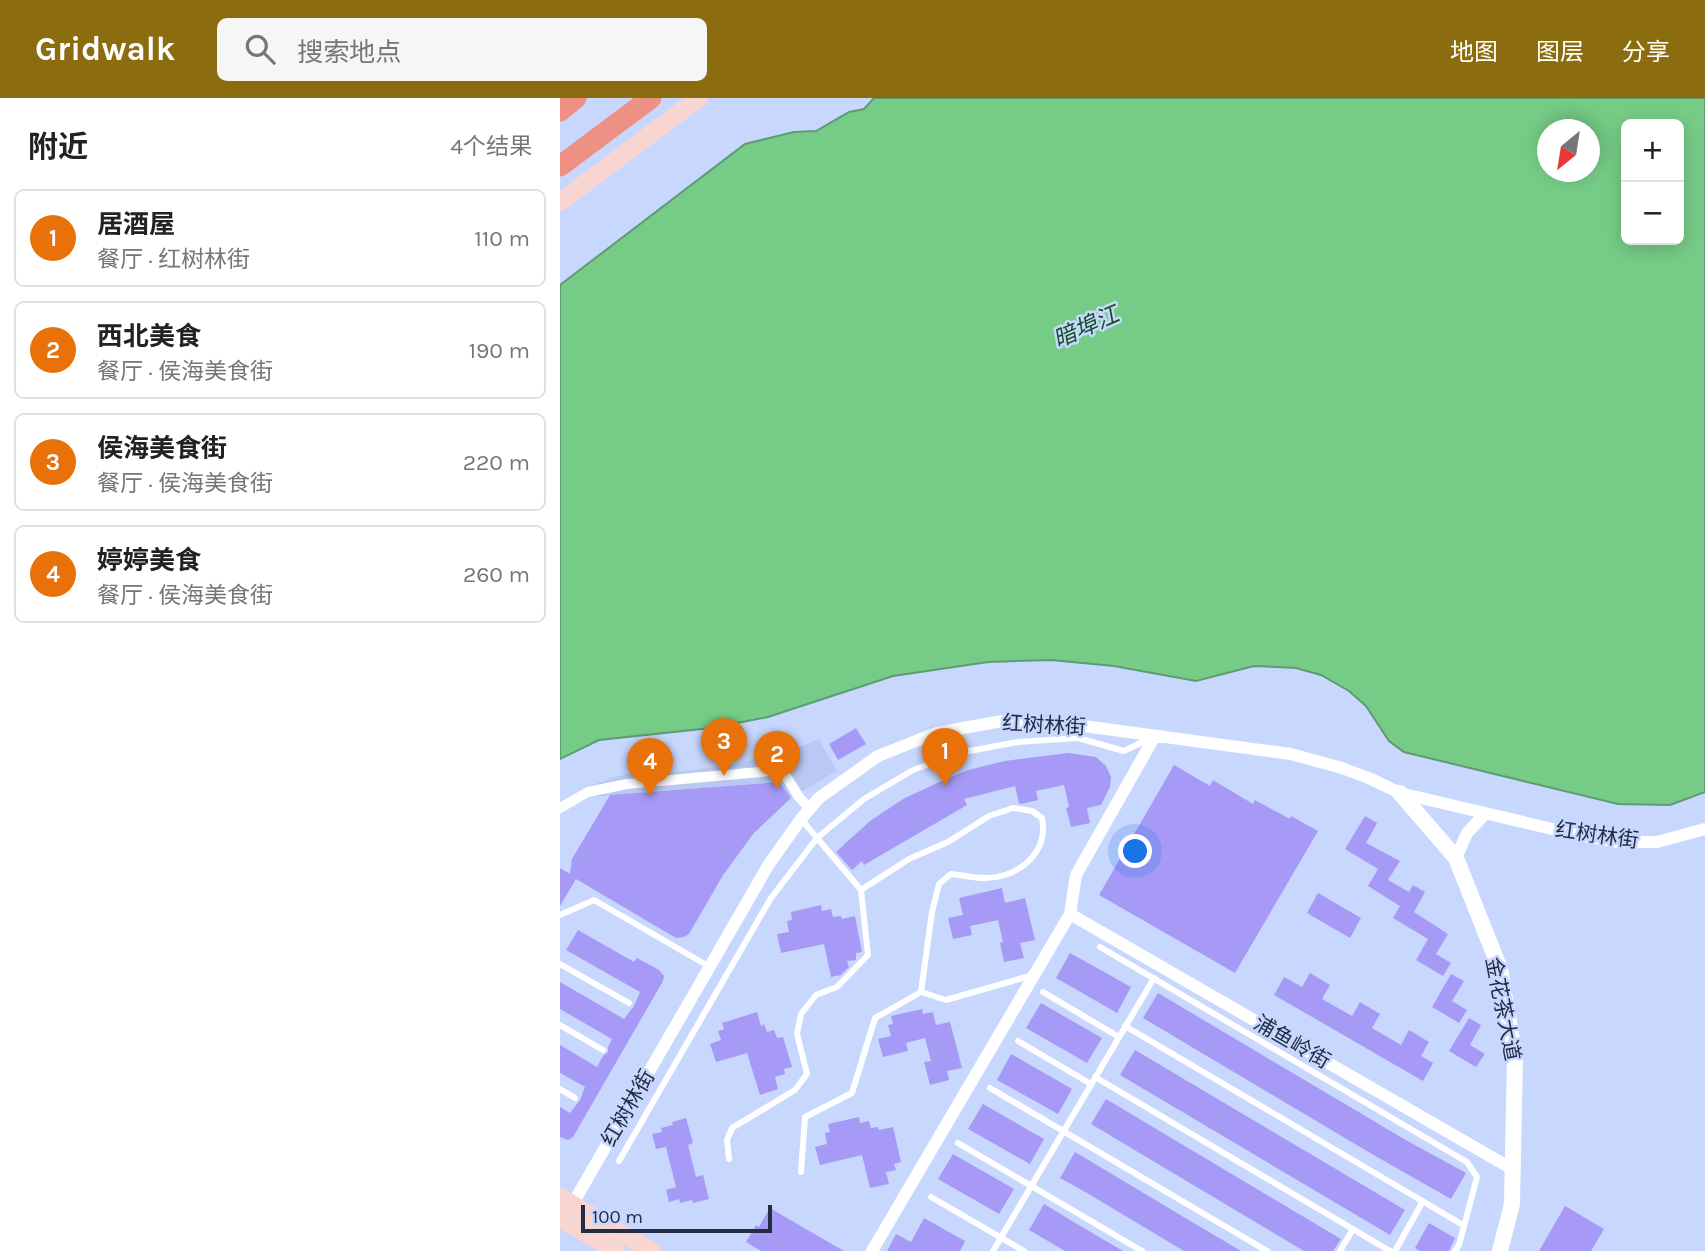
<!DOCTYPE html>
<html lang="zh">
<head>
<meta charset="utf-8">
<style>
	:root { --surface:#fff; --page:#f6f6f6; --text:#222; --muted:#767676; --line:#e0e0e0; --accent:#8b6d0f }
	body { margin:0; font-family:Karla,"Noto Sans SC",sans-serif; background:var(--page); color:var(--text) }
	.controls { position:absolute; right:21px; top:21px; display:grid; overflow:hidden; border-radius:10px; box-shadow:0 4px 18px #0003 }
	.controls button { width:63px; height:63px; display:grid; place-items:center; padding:0; border:0; border-bottom:2px solid var(--line); background:var(--surface); color:var(--text); font:35px sans-serif }
	.compass { position:absolute; left:977px; top:21px; width:63px; height:63px; border-radius:50%; background:var(--surface); box-shadow:0 4px 18px #0003; rotate:210deg }
	.scale { position:absolute; left:21px; bottom:18px; width:191px; box-sizing:border-box; padding-left:7px; border:4px solid #232c45; border-top:0; font-size:19px; line-height:24px; white-space:nowrap; color:#232c45; -webkit-text-stroke:5px #c8d7fe; paint-order:stroke }
	.you { position:absolute; left:576px; top:754px; width:24px; height:24px; margin:-18px; border:5px solid #fff; border-radius:50%; background:#1a73e8; box-shadow:0 0 0 10px #1a73e833 }
	.badge { display:grid; place-items:center; width:46px; height:46px; border-radius:50%; background:var(--accent); color:#fff; font-size:23px; font-weight:700 }
	.pin { position:absolute; translate:-50% -58px; filter:drop-shadow(0 2px 4px #0008) }
	.pin::after { content:''; position:absolute; top:37px; width:24px; height:21px; background:inherit; clip-path:polygon(0 0,100% 0,50% 100%) }
	.list { margin:0; padding:0; list-style:none }
	h2 { display:flex; justify-content:space-between; align-items:center; height:91px; margin:0; padding:0 28px; font-size:30px }
	h2 small { font-size:23px; font-weight:400; color:var(--muted) }
	.list li { display:grid; grid-template-columns:46px 1fr auto; gap:21px; align-items:center; box-sizing:border-box; height:98px; margin:0 14px 14px; padding:0 14px; border:2px solid var(--line); border-radius:10px }
	.list b { display:block; font-size:26px; white-space:nowrap }
	.list p { margin:0; font-size:23px; white-space:nowrap; color:var(--muted) }
	.list em { font-size:23px; font-style:normal; color:var(--muted) }
	.icon { flex:none; width:38px; height:38px; fill:none; stroke:currentColor; stroke-width:2; stroke-linecap:round; stroke-linejoin:round }
	.map { position:relative; flex:none; width:1145px; height:1153px; overflow:hidden }
	header { display:flex; align-items:center; gap:42px; box-sizing:border-box; height:98px; padding:0 35px; background:var(--accent); color:#fff }
	header strong { font-size:33px }
	nav { display:flex; gap:38px; margin-inline-start:auto; font-size:24px }
	.search { width:490px; height:63px; background:var(--page); display:flex; align-items:center; gap:18px; box-sizing:border-box; padding:0 24px; border-radius:10px; color:var(--muted); font-size:26px }
	main { display:flex }
	aside { flex:1; background:var(--surface) }
	.map>svg:first-child { display:block }
	.built { fill:#b9c9f3 }
	.water { fill:#76cc86; stroke:#5d9c72; stroke-width:2; fill-rule:evenodd }
	.building { fill:#a69af6 }
	.lines { fill:none; stroke-linecap:round; stroke-linejoin:round }
	.service { stroke:#fff; stroke-width:6 }
	.pedestrian { stroke:#fff; stroke-width:10 }
	.minor { stroke:#fff; stroke-width:12 }
	.tertiary { stroke:#fff; stroke-width:16 }
	.secondary { stroke:#f8d5d1; stroke-width:18 }
	.trunk { stroke:#ee9084; stroke-width:21 }
	.labels { text-anchor:middle; dominant-baseline:central; stroke-width:5; stroke-linejoin:round; paint-order:stroke }
	.street-label { font-size:21px; fill:#232c45; stroke:#c8d7fe }
	.water-label { font-size:23px; font-style:italic; fill:#115023; stroke:#c8d7fe }
</style>
</head>
<body>
<header>
<strong>Gridwalk</strong>
<div class="search"><svg class="icon" aria-label="search" viewBox="0 0 24 24"><circle cx="10" cy="10" r="6"/><path d="M15 15l6 6"/></svg>搜索地点</div>
<nav><a>地图</a><a>图层</a><a>分享</a></nav>
</header>
<main>
<aside>
<h2>附近<small>4个结果</small></h2>
<ul class="list">
<li><span class="badge" style="background:#e8710a">1</span><div><b>居酒屋</b><p>餐厅 · 红树林街</p></div><em>110 m</em></li>
<li><span class="badge" style="background:#e8710a">2</span><div><b>西北美食</b><p>餐厅 · 侯海美食街</p></div><em>190 m</em></li>
<li><span class="badge" style="background:#e8710a">3</span><div><b>侯海美食街</b><p>餐厅 · 侯海美食街</p></div><em>220 m</em></li>
<li><span class="badge" style="background:#e8710a">4</span><div><b>婷婷美食</b><p>餐厅 · 侯海美食街</p></div><em>260 m</em></li>
</ul>
</aside>
<div class="map">
<svg width="1145" height="1153" viewBox="0 0 1145 1153">
	<rect width="100%" height="100%" fill="#c8d7fe"/>
	<path class="built" d="M 259,641 L 277,673 L 231,700 L 218,684 L 31,699 L 0,713 L 28,689 L 51,680 L 67,676 L 125,673 L 169,667 L 216,658 Z"/>
	<path class="water" d="M 314,0 L 1145,0 L 1145,694 L 1110,707 L 1058,706 L 844,654 L 829,643 L 806,608 L 789,593 L 761,577 L 736,570 L 694,568 L 636,583 L 554,568 L 491,562 L 428,564 L 333,578 L 208,619 L 151,630 L 39,642 L 0,661 L 0,187 L 185,46 L 234,34 L 256,33 L 289,14 L 304,11 ZM 1066,26 L 1119,26 L 1119,142 L 1066,142 ZM 988,32 L 1030,32 L 1030,74 L 988,74 Z"/>
	<path class="building" d="M 296,630 L 306,646 L 278,662 L 269,646 Z
		M 508,655 L 536,659 L 546,668 L 551,679 L 550,689 L 541,707 L 527,710 L 530,725 L 511,729 L 506,710 L 509,709 L 504,687 L 476,693 L 478,702 L 461,706 L 459,705 L 455,688 L 404,701 L 407,707 L 304,767 L 302,763 L 292,772 L 276,754 L 310,723 L 343,701 L 375,686 L 408,672 L 445,663 Z
		M 614,667 L 650,688 L 653,682 L 693,706 L 695,702 L 730,721 L 731,718 L 758,733 L 675,875 L 539,797 Z
		M 219,684 L 231,700 L 194,735 L 163,777 L 129,836 L 124,839 L 116,840 L 16,781 L 0,808 L 0,770 L 10,776 L 12,761 L 50,697 Z
		M 805,718 L 817,725 L 806,745 L 840,763 L 828,782 L 849,794 L 853,787 L 865,794 L 854,814 L 888,836 L 876,856 L 891,865 L 883,878 L 856,862 L 868,841 L 833,820 L 840,808 L 808,788 L 818,771 L 785,751 Z
		M 442,790 L 445,805 L 465,800 L 475,842 L 460,845 L 464,860 L 444,864 L 440,845 L 443,844 L 438,822 L 410,828 L 412,837 L 393,841 L 388,820 L 403,817 L 399,800 Z
		M 758,795 L 801,820 L 790,840 L 747,815 Z
		M 261,807 L 262,813 L 271,811 L 273,819 L 281,818 L 282,821 L 295,818 L 302,854 L 296,855 L 296,862 L 287,863 L 289,869 L 281,877 L 271,879 L 264,846 L 221,855 L 217,836 L 229,834 L 227,823 L 232,822 L 231,814 Z
		M 18,832 L 74,864 L 77,860 L 99,872 L 104,878 L 103,883 L 13,1039 L 8,1042 L 0,1039 L 0,1009 L 10,1015 L 20,1002 L 25,989 L 0,975 L 0,947 L 37,969 L 43,958 L 48,954 L 48,949 L 52,941 L 0,911 L 0,884 L 64,921 L 74,908 L 80,894 L 6,852 Z
		M 510,855 L 571,889 L 557,915 L 496,880 Z
		M 750,875 L 770,887 L 762,901 L 792,918 L 800,904 L 820,916 L 812,930 L 841,947 L 849,932 L 869,944 L 861,958 L 873,965 L 863,983 L 714,897 L 724,879 L 742,889 Z
		M 891,876 L 904,883 L 892,903 L 907,912 L 899,925 L 872,909 Z
		M 598,895 L 844,1041 L 906,1075 L 891,1101 L 817,1059 L 583,920 Z
		M 481,905 L 542,940 L 527,965 L 466,930 Z
		M 362,911 L 363,916 L 373,914 L 376,927 L 390,924 L 402,970 L 387,973 L 389,982 L 370,987 L 364,964 L 371,963 L 365,940 L 346,945 L 348,953 L 323,959 L 318,941 L 331,938 L 328,927 L 333,926 L 331,918 Z
		M 197,914 L 201,928 L 204,926 L 207,934 L 214,932 L 217,940 L 223,939 L 232,969 L 224,971 L 225,976 L 215,979 L 218,991 L 200,997 L 187,955 L 156,964 L 150,946 L 161,942 L 158,933 L 164,931 L 162,925 Z
		M 909,920 L 921,927 L 910,947 L 925,956 L 916,969 L 889,953 Z
		M 575,952 L 845,1112 L 830,1137 L 560,977 Z
		M 451,956 L 512,991 L 498,1016 L 437,982 Z
		M 546,1001 L 781,1141 L 773,1153 L 744,1153 L 531,1026 Z
		M 423,1006 L 484,1041 L 470,1066 L 408,1031 Z
		M 299,1019 L 300,1025 L 309,1023 L 311,1030 L 318,1029 L 319,1032 L 333,1029 L 341,1064 L 334,1066 L 336,1072 L 326,1074 L 329,1086 L 310,1090 L 302,1057 L 260,1067 L 255,1049 L 267,1046 L 265,1035 L 270,1034 L 268,1026 Z
		M 126,1020 L 133,1045 L 128,1047 L 136,1079 L 143,1077 L 149,1101 L 133,1105 L 132,1102 L 120,1105 L 119,1101 L 109,1104 L 106,1092 L 116,1089 L 106,1049 L 96,1051 L 92,1036 L 102,1034 L 101,1030 L 113,1027 L 112,1024 Z
		M 515,1054 L 622,1118 L 681,1153 L 624,1153 L 527,1095 L 500,1080 Z
		M 393,1056 L 454,1091 L 439,1116 L 378,1081 Z
		M 484,1106 L 522,1129 L 563,1153 L 505,1153 L 469,1132 Z
		M 1005,1108 L 1044,1131 L 1031,1153 L 979,1153 Z
		M 210,1110 L 251,1134 L 284,1153 L 201,1153 L 186,1144 L 196,1127 L 199,1129 Z
		M 364,1120 L 405,1143 L 400,1153 L 327,1153 L 336,1136 L 351,1144 Z
		M 869,1125 L 895,1140 L 889,1153 L 860,1153 L 855,1150 Z"/>
	<g class="lines">
		<path class="service" d="M 0,817 L 34,802 L 150,869
			M 540,849 L 907,1064 L 917,1079 L 899,1147 L 895,1153
			M 0,866 L 69,905
			M 361,894 L 386,902 L 473,877
			M 483,894 L 559,939
			M 0,927 L 43,952
			M 565,928 L 903,1127
			M 458,943 L 531,986
			M 535,979 L 830,1153
			M 430,990 L 707,1153
			M 0,991 L 15,1000
			M 398,1045 L 582,1153
			M 169,1061 L 167,1042 L 172,1030 L 235,992 L 247,976 L 237,936 L 241,916 L 256,897 L 277,889 L 308,857 L 301,792 L 241,721
			M 59,1063 L 211,800 L 257,740 L 304,701 L 353,672 L 404,654 L 458,644 L 518,640 L 564,653 L 593,639
			M 241,1074 L 245,1019 L 292,995 L 315,920 L 361,894 L 372,814 L 379,786 L 391,776 C 402,777 413,780 425,780 C 458,780 489,755 482,720 L 472,713 L 453,710 L 429,718 L 388,744 L 349,761 L 301,792
			M 371,1099 L 464,1153
			M 433,1153 L 594,880
			M 780,1153 L 793,1131
			M 835,1153 L 863,1103"/>
		<path class="pedestrian" d="M 0,710 L 28,694 L 67,686 L 222,672 L 239,699 L 249,710"/>
		<path class="minor" d="M 896,760 L 907,735 L 925,716
			M 510,816 L 954,1072
			M 12,1107 L 209,766 L 241,721 L 259,700 L 318,658 L 376,635 L 442,623 L 509,626 L 731,656 L 782,670 L 811,681 L 840,695 L 1022,738 L 1058,744 L 1097,744 L 1145,731
			M 312,1153 L 510,816 L 516,777 L 595,638"/>
		<path class="tertiary" d="M 840,695 L 896,760 L 940,871 L 955,959 L 952,1106 L 940,1153"/>
		<path class="secondary" d="M 0,104 L 139,0
			M 0,1099 L 92,1153
			M 0,1120 L 56,1153"/>
		<path class="trunk" d="M 0,13 L 16,0
			M 0,68 L 91,0"/>
	</g>
	<g class="labels">
		<g class="street-label">
			<text transform="translate(484 627) rotate(3)">红树林街</text>
			<text transform="translate(1037 737) rotate(8)">红树林街</text>
			<text transform="translate(943 911) rotate(79)">金花茶大道</text>
			<text transform="translate(732 944) rotate(30)">浦鱼岭街</text>
			<text transform="translate(68 1010) rotate(-60)">红树林街</text>
		</g>
		<g class="water-label">
			<text transform="translate(526 229) rotate(-24)">暗埠江</text>
		</g>
	</g>
</svg>
<div class="controls">
<button>+</button>
<button>−</button>
</div>
<svg class="compass" viewBox="-18 -18 36 36"><path d="M0-13l5 13h-10z" fill="#e53935"/><path d="M0 13l5-13h-10z" fill="#767676"/></svg>
<div class="scale">100 m</div>
<div class="you"></div>
<div class="pin badge" style="left:385px;top:688px;background:#e8710a">1</div>
<div class="pin badge" style="left:217px;top:691px;background:#e8710a">2</div>
<div class="pin badge" style="left:164px;top:678px;background:#e8710a">3</div>
<div class="pin badge" style="left:90px;top:698px;background:#e8710a">4</div>
</div>
</main>
</body>
</html>
